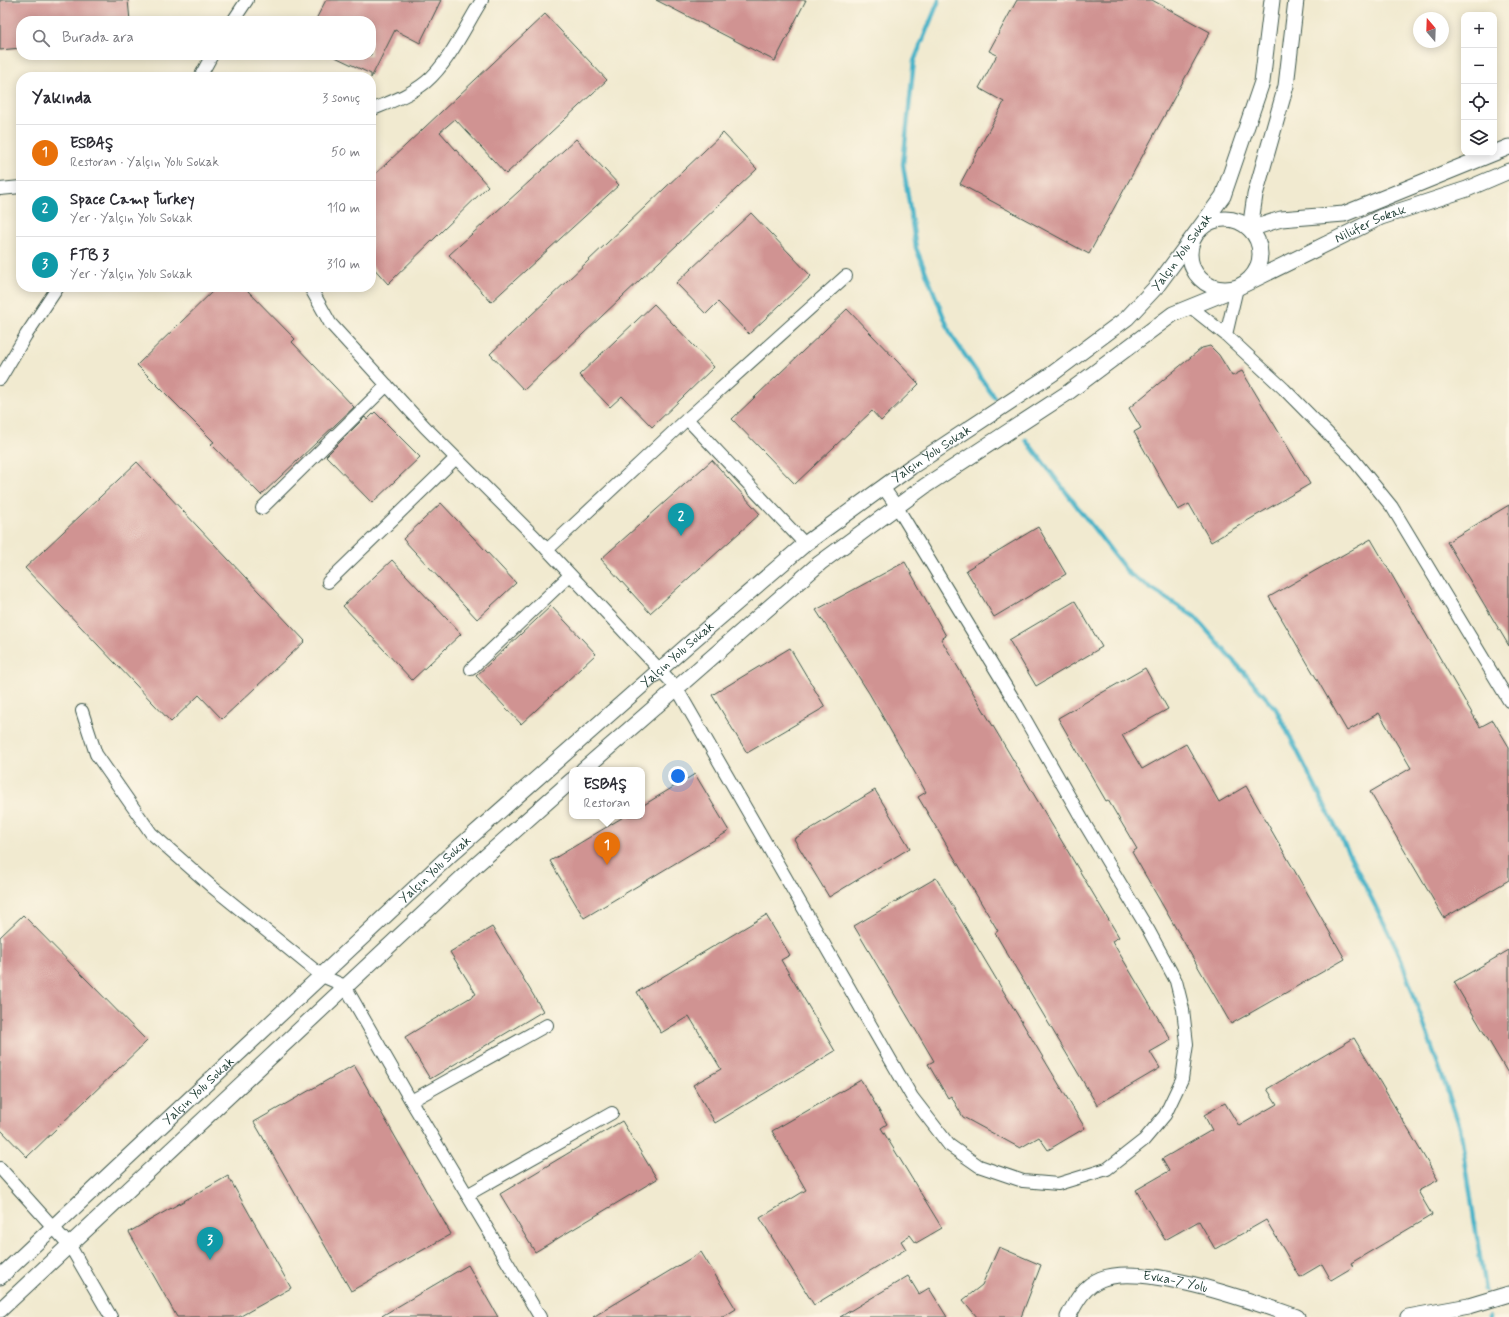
<!DOCTYPE html>
<html lang="tr">
<head>
<meta charset="utf-8">
<style>
	:root { --surface:#fff; --page:#f7f7f7; --text:#2b2b33; --muted:#7c7c81; --line:#e1e1e2; --accent:#ea580c }
	body { margin:0; font-family:Mynerve,sans-serif; background:var(--page); color:var(--text) }
	.controls { position:absolute; right:12px; top:12px; display:grid; overflow:hidden; border-radius:8px; box-shadow:0 2px 10px #0003 }
	.controls button { width:36px; height:36px; display:grid; place-items:center; padding:0; border:0; border-bottom:1px solid var(--line); background:var(--surface); color:var(--text); font:20px sans-serif }
	.compass { position:absolute; left:1413px; top:12px; width:36px; height:36px; border-radius:50%; background:var(--surface); box-shadow:0 2px 10px #0003; rotate:341deg }
	.you { position:absolute; left:678px; top:776px; width:14px; height:14px; margin:-10px; border:3px solid #fff; border-radius:50%; background:#1a73e8; box-shadow:0 0 0 6px #1a73e833 }
	.badge { display:grid; place-items:center; width:26px; height:26px; border-radius:50%; background:var(--accent); color:#fff; font-size:13px; font-weight:700 }
	.pin { position:absolute; translate:-50% -33px; filter:drop-shadow(0 1px 2px #0008) }
	.pin::after { content:''; position:absolute; top:21px; width:14px; height:12px; background:inherit; clip-path:polygon(0 0,100% 0,50% 100%) }
	.popup { position:absolute; left:569px; top:767px; width:76px; height:52px; box-sizing:border-box; display:grid; place-content:center; border-radius:8px; background:var(--surface); filter:drop-shadow(0 1px 3px #0005); font-size:13px; white-space:nowrap; color:var(--muted) }
	.popup b { font-size:15px; color:var(--text) }
	.popup::after { content:''; position:absolute; left:50%; top:100%; margin-left:-8px; border:8px solid transparent; border-top-color:var(--surface) }
	.list { margin:0; padding:0; list-style:none }
	h2 { display:flex; justify-content:space-between; align-items:center; height:52px; margin:0; padding:0 16px; font-size:17px }
	h2 small { font-size:13px; font-weight:400; color:var(--muted) }
	.list li { display:grid; grid-template-columns:26px 1fr auto; gap:12px; align-items:center; box-sizing:border-box; height:56px; padding:0 16px; border-top:1px solid var(--line) }
	.list b { display:block; font-size:15px; white-space:nowrap }
	.list p { margin:0; font-size:13px; white-space:nowrap; color:var(--muted) }
	.list em { font-size:13px; font-style:normal; color:var(--muted) }
	.icon { flex:none; width:22px; height:22px; fill:none; stroke:currentColor; stroke-width:2; stroke-linecap:round; stroke-linejoin:round }
	.map { position:relative; flex:none; width:1509px; height:1317px; overflow:hidden }
	.search { position:absolute; background:var(--surface); box-shadow:0 2px 10px #0003; left:16px; top:16px; width:360px; height:44px; display:flex; align-items:center; gap:10px; box-sizing:border-box; padding:0 14px; border-radius:16px; color:var(--muted); font-size:15px }
	.panel { position:absolute; background:var(--surface); box-shadow:0 2px 10px #0003; left:16px; top:72px; width:360px; height:220px; border-radius:16px }
	.map>svg:first-child { display:block }
	.lines { fill:none; stroke-linecap:round; stroke-linejoin:round }
	.stream { stroke:#49b3c8; stroke-width:4.5 }
	.building { fill:#d09392 }
	.minor-casing { stroke:#3e574b; stroke-width:14 }
	.tertiary-casing { stroke:#3e574b; stroke-width:17 }
	.minor { stroke:#fff; stroke-width:12 }
	.tertiary { stroke:#fff; stroke-width:15 }
	.labels { text-anchor:middle; dominant-baseline:central; stroke-width:3; stroke-linejoin:round; paint-order:stroke }
	.street-label { font-size:13px; fill:#1f3d34; stroke:#fcf5e5 }
</style>
</head>
<body>
<div class="map">
<svg width="1509" height="1317" viewBox="0 0 1509 1317">
	<rect width="100%" height="100%" fill="#fcf5e5"/>
	<filter id="ink" filterUnits="userSpaceOnUse"><feTurbulence type="fractalNoise" baseFrequency=".025" numOctaves="2"/><feDisplacementMap in="SourceGraphic" scale="8" xChannelSelector="R" yChannelSelector="G"/><feConvolveMatrix kernelMatrix="1 2 1 2 8 2 1 2 1" color-interpolation-filters="sRGB"/></filter>
	<filter id="wash" filterUnits="userSpaceOnUse"><feTurbulence type="fractalNoise" baseFrequency=".012" numOctaves="4" result="noise"/><feDisplacementMap in="SourceGraphic" scale="16" xChannelSelector="R" yChannelSelector="G"/><feGaussianBlur stdDeviation="0.9" result="paint"/><feColorMatrix in="noise" values="0 0 0 0 0 0 0 0 0 0 0 0 0 0 0 0 0 1.4 0 .05"/><feComposite in="paint" operator="in"/></filter>
	<g filter="url(#wash)">
		<rect width="100%" height="100%" fill="#f1ead0"/>
		<g class="lines">
			<path class="stream" d="M 939,0 L 914,61 L 903,164 L 916,248 L 951,335 L 994,397
				M 1026,440 L 1129,574 L 1195,617 L 1276,709 L 1398,951 L 1460,1127 L 1485,1290
				M 1489,1316 L 1489,1317"/>
		</g>
		<g id="blocks">
			<path class="building" d="M 0,0 L 128,0 L 130,21 L 21,21 L 21,48 L 0,50 Z
				M 326,0 L 441,0 L 420,43 L 395,30 L 371,78 L 371,74 L 331,55 L 371,55 L 371,21 L 315,21 Z
				M 656,0 L 806,0 L 775,61 Z
				M 1017,0 L 1152,0 L 1210,32 L 1089,254 L 960,184 L 1004,102 L 979,88 L 997,55 L 989,51 Z
				M 545,14 L 607,80 L 506,174 L 455,119 L 440,132 L 488,186 L 388,284 L 371,265 L 371,178 Z
				M 723,133 L 757,169 L 524,390 L 490,354 Z
				M 576,139 L 619,185 L 491,302 L 449,255 Z
				M 751,213 L 811,276 L 749,334 L 718,302 L 706,314 L 676,283 Z
				M 217,287 L 244,287 L 295,339 L 292,342 L 354,407 L 261,495 L 211,444 L 214,442 L 137,365 Z
				M 654,304 L 714,367 L 652,427 L 622,396 L 610,407 L 579,375 Z
				M 847,309 L 919,384 L 881,421 L 872,411 L 795,484 L 732,419 Z
				M 1210,346 L 1219,355 L 1232,376 L 1242,371 L 1310,484 L 1211,542 L 1189,504 L 1178,510 L 1134,432 L 1141,428 L 1129,408 L 1202,348 Z
				M 375,412 L 420,457 L 372,503 L 326,456 L 365,417 L 367,420 Z
				M 712,460 L 760,514 L 650,613 L 601,559 Z
				M 137,462 L 305,641 L 222,719 L 199,695 L 171,722 L 25,568 Z
				M 441,503 L 516,583 L 477,619 L 403,539 Z
				M 1509,505 L 1509,646 L 1447,542 Z
				M 1038,527 L 1066,574 L 994,617 L 966,570 Z
				M 1371,539 L 1480,727 L 1493,720 L 1509,747 L 1509,880 L 1444,918 L 1370,792 L 1411,768 L 1379,713 L 1347,731 L 1269,597 Z
				M 392,560 L 461,634 L 412,680 L 343,606 Z
				M 905,562 L 946,636 L 941,639 L 1119,937 L 1112,941 L 1171,1040 L 1150,1052 L 1160,1068 L 1097,1105 L 995,933 L 998,931 L 918,797 L 926,792 L 869,693 L 816,610 Z
				M 1075,601 L 1102,647 L 1036,686 L 1009,640 Z
				M 551,606 L 596,654 L 521,724 L 476,676 Z
				M 790,648 L 825,707 L 747,753 L 712,695 Z
				M 1145,668 L 1168,709 L 1122,735 L 1142,769 L 1186,744 L 1219,802 L 1246,786 L 1345,959 L 1231,1024 L 1132,852 L 1137,849 L 1108,800 L 1106,801 L 1058,718 Z
				M 695,774 L 729,831 L 584,918 L 550,861 L 625,816 L 642,816 L 642,806 Z
				M 875,790 L 910,848 L 829,897 L 794,839 Z
				M 936,878 L 1085,1128 L 1048,1150 L 1039,1137 L 1020,1148 L 963,1117 L 951,1096 L 948,1098 L 928,1064 L 934,1061 L 854,926 Z
				M 23,915 L 147,1041 L 27,1157 L 0,1129 L 0,937 Z
				M 766,915 L 790,955 L 781,960 L 835,1051 L 715,1123 L 693,1085 L 721,1069 L 689,1016 L 661,1033 L 637,992 Z
				M 492,927 L 543,1011 L 430,1079 L 405,1037 L 476,994 L 450,952 Z
				M 1509,950 L 1509,1075 L 1454,982 Z
				M 1354,1038 L 1438,1180 L 1418,1191 L 1432,1215 L 1351,1263 L 1353,1267 L 1331,1280 L 1322,1264 L 1300,1277 L 1266,1220 L 1215,1249 L 1199,1221 L 1165,1240 L 1136,1190 L 1169,1171 L 1162,1159 L 1212,1130 L 1204,1115 L 1225,1103 L 1239,1126 L 1277,1104 L 1267,1089 Z
				M 354,1065 L 451,1234 L 351,1291 L 254,1122 Z
				M 861,1080 L 887,1124 L 881,1128 L 942,1228 L 916,1243 L 910,1235 L 901,1241 L 906,1249 L 814,1305 L 760,1218 L 806,1190 L 772,1131 Z
				M 622,1121 L 657,1179 L 535,1252 L 500,1194 Z
				M 228,1176 L 291,1288 L 239,1317 L 177,1317 L 129,1232 Z
				M 999,1247 L 1041,1265 L 1021,1317 L 977,1317 L 963,1300 L 982,1285 Z
				M 701,1252 L 736,1309 L 723,1317 L 593,1317 Z
				M 468,1265 L 498,1317 L 380,1317 Z
				M 908,1276 L 919,1294 L 929,1288 L 947,1317 L 840,1317 Z"/>
		</g>
	</g>
	<g filter="url(#ink)">
		<use href="#blocks" fill-opacity="0" stroke="#3e574b" stroke-width="1"/>
		<g class="lines">
			<g class="minor-casing">
				<path id="minor" d="M 233,21 L 247,0
					M 200,77 L 212,55
					M 371,110 C 390,102 410,95 426,82 C 449,63 466,25 482,0
					M 0,189 L 21,187
					M 310,287 L 330,323 L 425,427 L 535,537 L 676,687 L 912,1097 L 949,1145 L 979,1166 L 1023,1181 L 1058,1184 L 1107,1169 L 1144,1140 L 1165,1115 L 1182,1079 L 1187,1044 L 1183,1009 L 1176,981 L 1149,931 L 1086,826 L 1017,705 L 897,507 L 883,487
					M 1192,308 L 1226,335 L 1284,389 L 1353,459 L 1392,507 L 1509,701
					M 1226,335 L 1237,288
					M 0,379 L 26,335 L 58,287
					M 687,419 L 805,544
					M 262,508 L 387,385
					M 547,550 L 687,419 L 846,276
					M 328,582 L 456,458
					M 471,669 L 570,575
					M 82,711 L 96,754 L 151,833 L 211,886 L 322,976 L 345,986 L 411,1101 L 540,1317
					M 411,1101 L 547,1025
					M 0,1168 L 70,1246 L 111,1317
					M 467,1195 L 612,1113"/>
			</g>
			<g class="tertiary-casing">
				<g id="tertiary">
					<circle cx="1225" cy="254" r="35"/>
					<path d="M 1250,229 L 1281,219 L 1344,214 L 1509,147"/>
					<path d="M 1250,229 L 1255,195 L 1286,86 L 1296,0"/>
					<path id="s1" d="M 583,770 L 820,563 L 925,486 L 1066,394 L 1173,314 L 1237,288 L 1381,217 L 1467,189 L 1509,171"/>
					<path id="s2" d="M 0,1277 L 449,856 L 689,644 L 805,544 L 911,467 L 1052,374 L 1127,318 L 1157,286 L 1223,196 L 1262,82 L 1272,0"/>
					<path d="M 0,1310 L 466,874 L 572,780"/>
					<path id="s3" d="M 1068,1317 C 1076,1301 1084,1286 1101,1279 C 1144,1262 1254,1302 1297,1317"/>
					<path d="M 1408,1317 L 1469,1306 L 1509,1294"/>
				</g>
			</g>
			<use href="#minor" class="minor"/>
			<use href="#tertiary" class="tertiary"/>
		</g>
	</g>
	<g class="labels">
		<g class="street-label">
			<text stroke="none"><textPath href="#s1" startOffset="964">Nilüfer Sokak</textPath></text>
			<text stroke="none"><textPath href="#s2" startOffset="1568">Yalçın Yolu Sokak</textPath></text>
			<text stroke="none"><textPath href="#s2" startOffset="1244">Yalçın Yolu Sokak</textPath></text>
			<text stroke="none"><textPath href="#s2" startOffset="920">Yalçın Yolu Sokak</textPath></text>
			<text stroke="none"><textPath href="#s2" startOffset="596">Yalçın Yolu Sokak</textPath></text>
			<text stroke="none"><textPath href="#s2" startOffset="272">Yalçın Yolu Sokak</textPath></text>
			<text stroke="none"><textPath href="#s3" startOffset="127">Evka-7 Yolu</textPath></text>
		</g>
	</g>
</svg>
<div class="controls">
<button>+</button>
<button>−</button>
<button><svg class="icon" aria-label="locate" viewBox="0 0 24 24"><circle cx="12" cy="12" r="6"/><path d="M12 2v4M12 18v4M2 12h4M18 12h4"/></svg></button>
<button><svg class="icon" aria-label="layers" viewBox="0 0 24 24"><path d="M12 4l9 5-9 5-9-5zM3 14l9 5 9-5"/></svg></button>
</div>
<svg class="compass" viewBox="-18 -18 36 36"><path d="M0-13l5 13h-10z" fill="#e53935"/><path d="M0 13l5-13h-10z" fill="#7c7c81"/></svg>
<div class="you"></div>
<div class="pin badge" style="left:607px;top:865px;background:#e8710a">1</div>
<div class="popup"><b>ESBAŞ</b>Restoran</div>
<div class="pin badge" style="left:681px;top:536px;background:#0f9aa8">2</div>
<div class="pin badge" style="left:210px;top:1260px;background:#0f9aa8">3</div>
<div class="search"><svg class="icon" aria-label="search" viewBox="0 0 24 24"><circle cx="10" cy="10" r="6"/><path d="M15 15l6 6"/></svg>Burada ara</div>
<section class="panel">
<h2>Yakında<small>3 sonuç</small></h2>
<ul class="list">
<li><span class="badge" style="background:#e8710a">1</span><div><b>ESBAŞ</b><p>Restoran · Yalçın Yolu Sokak</p></div><em>50 m</em></li>
<li><span class="badge" style="background:#0f9aa8">2</span><div><b>Space Camp Turkey</b><p>Yer · Yalçın Yolu Sokak</p></div><em>110 m</em></li>
<li><span class="badge" style="background:#0f9aa8">3</span><div><b>FTB 3</b><p>Yer · Yalçın Yolu Sokak</p></div><em>310 m</em></li>
</ul>
</section>
</div>
</body>
</html>
